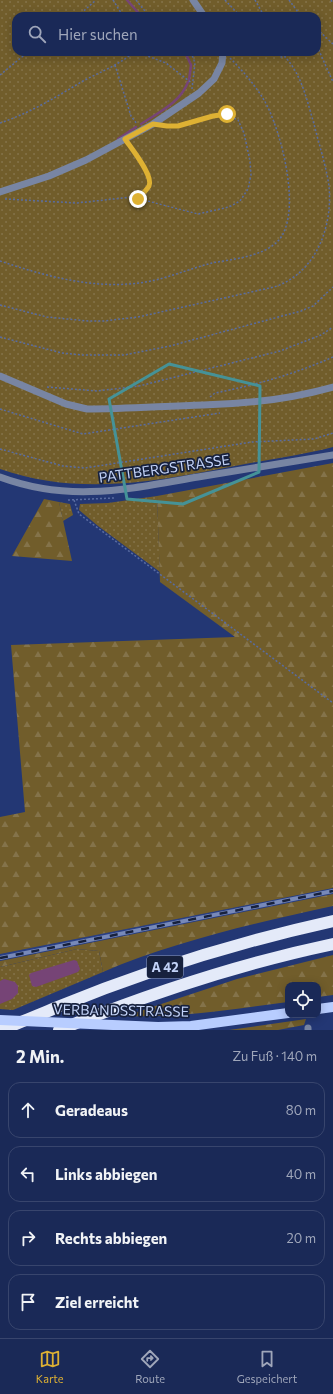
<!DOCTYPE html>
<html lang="de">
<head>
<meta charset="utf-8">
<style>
	:root { --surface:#1a2957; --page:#273561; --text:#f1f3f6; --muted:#9fa6ba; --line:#38456d; --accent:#deb133 }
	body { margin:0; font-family:Commissioner,sans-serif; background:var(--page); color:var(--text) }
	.controls { position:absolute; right:12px; bottom:12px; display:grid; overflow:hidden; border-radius:8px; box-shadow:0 2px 10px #0003 }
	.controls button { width:36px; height:36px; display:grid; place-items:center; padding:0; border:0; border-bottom:1px solid var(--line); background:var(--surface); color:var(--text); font:20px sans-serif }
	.stop { position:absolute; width:12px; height:12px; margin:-9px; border:3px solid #deb133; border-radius:50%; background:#fff }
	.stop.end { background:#deb133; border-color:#fff; box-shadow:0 1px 4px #0008 }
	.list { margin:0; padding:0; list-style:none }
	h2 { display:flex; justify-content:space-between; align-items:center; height:52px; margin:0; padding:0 16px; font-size:17px }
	h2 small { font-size:13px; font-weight:400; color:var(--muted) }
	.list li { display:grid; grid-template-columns:26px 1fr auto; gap:12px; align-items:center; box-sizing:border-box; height:56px; margin:0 8px 8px; padding:0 8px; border:1px solid var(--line); border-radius:12px }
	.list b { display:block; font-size:15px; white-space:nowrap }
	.list em { font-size:13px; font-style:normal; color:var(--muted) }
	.icon { flex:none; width:22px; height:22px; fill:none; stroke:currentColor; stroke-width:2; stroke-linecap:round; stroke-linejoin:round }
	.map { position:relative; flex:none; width:333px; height:1030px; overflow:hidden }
	.search { position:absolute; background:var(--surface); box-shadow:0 2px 10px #0003; left:12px; right:12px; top:12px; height:44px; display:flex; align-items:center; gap:10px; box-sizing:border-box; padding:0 14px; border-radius:12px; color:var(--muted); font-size:15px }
	.sheet { height:308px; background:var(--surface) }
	nav { display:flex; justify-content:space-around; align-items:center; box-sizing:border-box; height:56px; border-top:1px solid var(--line); background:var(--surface); font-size:11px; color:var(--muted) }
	nav a { display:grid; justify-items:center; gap:2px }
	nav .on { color:var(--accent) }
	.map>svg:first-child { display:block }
	.built { fill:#293f83 }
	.grass { fill:url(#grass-dots); fill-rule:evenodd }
	.forest { fill:url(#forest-firs) }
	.water { fill:#764476 }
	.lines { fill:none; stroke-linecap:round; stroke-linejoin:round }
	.stream { stroke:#764476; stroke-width:2.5 }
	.path { stroke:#596ca1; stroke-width:1.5; stroke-dasharray:2 2; stroke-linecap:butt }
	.minor { stroke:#7885a3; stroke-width:7 }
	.major { stroke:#b8cdff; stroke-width:10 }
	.highway { stroke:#e4eaf9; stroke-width:12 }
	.rail-casing { stroke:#7789b9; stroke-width:4 }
	.rail { stroke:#17213d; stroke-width:2.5; stroke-dasharray:8; stroke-linecap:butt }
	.major-bridge { stroke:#b8cdff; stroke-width:10 }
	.route { stroke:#deb133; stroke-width:5 }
	.marked { fill:none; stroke:#459297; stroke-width:3; stroke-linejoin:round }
	.labels { text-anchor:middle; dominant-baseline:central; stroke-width:3.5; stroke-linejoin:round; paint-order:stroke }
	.shield { fill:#17213d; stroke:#8f9dbf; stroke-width:1 }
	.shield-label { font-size:13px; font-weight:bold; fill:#c2d2f7 }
	.street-label { font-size:14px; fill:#c2d2f7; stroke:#17213d }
</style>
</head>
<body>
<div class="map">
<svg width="333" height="1030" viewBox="0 0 333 1030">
	<defs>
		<pattern id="grass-dots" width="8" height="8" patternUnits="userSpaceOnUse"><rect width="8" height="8" fill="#715d2b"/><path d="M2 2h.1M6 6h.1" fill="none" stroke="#84734a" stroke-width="1.8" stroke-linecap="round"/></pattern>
		<pattern id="forest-firs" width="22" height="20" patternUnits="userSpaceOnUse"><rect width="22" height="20" fill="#715d2b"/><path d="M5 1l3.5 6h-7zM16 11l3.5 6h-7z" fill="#84734a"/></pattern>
	</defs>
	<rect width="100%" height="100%" fill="#233774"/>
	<path class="built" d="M 333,888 L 333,894 L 0,961 L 0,954 Z"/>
	<path class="grass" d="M 0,0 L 333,0 L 333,447 C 303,455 271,459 240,465 C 159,481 80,497 0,469 ZM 16,16 L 317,16 L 317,52 L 16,52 Z
		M 157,496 L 160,572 L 98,526 L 79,510 L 80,504 L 108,503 Z
		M 59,502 L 70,504 L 73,515 L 63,521 Z
		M 77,949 L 99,951 L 103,972 L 13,1010 L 0,1009 L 0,967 Z"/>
	<path class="forest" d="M 333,463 L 333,888 L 0,954 L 0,817 L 25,812 L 11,645 L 235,637 L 160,582 L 157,496 Z
		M 44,499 L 59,502 L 72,561 L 12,556 Z
		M 333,894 L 333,906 C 256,923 176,941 103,972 L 99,951 L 77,949 L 0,967 L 0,961 Z
		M 333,955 L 333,995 L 318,997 L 318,985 L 288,985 L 288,1002 C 234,1009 180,1018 125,1016 L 237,979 Z
		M 306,1019 L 304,1025 L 278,1030 L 229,1030 Z"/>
	<path class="water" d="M 74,960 L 77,961 L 80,969 L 78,972 L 36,987 L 32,986 L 29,975 L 31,973 Z
		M 4,979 L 15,982 L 18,986 L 18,993 L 12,999 L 0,1004 L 0,981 Z"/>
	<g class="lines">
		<path class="stream" d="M 127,0 L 141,16
			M 185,52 L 191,65 L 189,80
			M 141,124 C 159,112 180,103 188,82
			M 118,139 L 136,127"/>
		<path class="path" d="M 113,0 L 123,16
			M 136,0 L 149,16
			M 225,0 L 240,16
			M 255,0 L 264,16
			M 289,0 L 301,16
			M 331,0 L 333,3
			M 78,16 L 96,0
			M 317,29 L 333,44
			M 317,46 L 333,82
			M 137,52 L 166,63 L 193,84
			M 191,52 L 195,63 L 192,89
			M 274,52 L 281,57 L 285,57 L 285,52
			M 115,65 L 131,116 L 137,124
			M 0,75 L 28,52
			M 0,123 C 30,113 56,97 83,81 C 100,72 119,65 134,52
			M 129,146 C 135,154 154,176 149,186 C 147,190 142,194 139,198
			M 5,199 L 77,203 L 132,197 L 198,214 L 229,207 L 240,201 L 248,189 L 251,175 L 250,161 L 244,133 L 238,120 L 227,115 L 213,116 L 178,126 L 165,126
			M 0,261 C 45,276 92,289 139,283 C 164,280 188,269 212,263 C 233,259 261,257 277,242 C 304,216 281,129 264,100 C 255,85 243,71 230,58
			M 0,305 L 47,317 L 88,321 L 104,321 L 138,317 L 274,287 C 315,274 333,228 329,186 C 326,165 319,145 314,124 C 307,101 302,75 285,57
			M 0,337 L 62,353 L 82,355 L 124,355 L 170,346 L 301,311 L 313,306 L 333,287
			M 47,387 L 97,391 L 139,386 L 280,351 L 321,335 L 333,327
			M 210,397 L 215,393 C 256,385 295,374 333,357
			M 0,409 L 83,434 L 220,413
			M 0,449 L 63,466 L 85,468 L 252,442 L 314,439 L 333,433
			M 68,500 L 114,498
			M 74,500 L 79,514 L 333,703"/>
		<path class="minor" d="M 193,0 L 204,16
			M 0,192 L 49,176 L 86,160 L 153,124 L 199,93 L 214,79 L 222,63 L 223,52
			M 0,376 L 66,404 L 87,409 C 126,409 165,406 203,405 C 248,404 290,399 333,387
			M 0,477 C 70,503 128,489 198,477 C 243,470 288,462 333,455
			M 308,1030 L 308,1028"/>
		<path class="major" d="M 318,1009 L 333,1007
			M 158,1027 L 191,1026 L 288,1013"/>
		<path class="highway" d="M 2,1030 C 19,1022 38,1016 55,1008 C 145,971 238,942 333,921
			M 59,1030 C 148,994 238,964 333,944"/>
		<g class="rail-casing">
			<path id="rail" d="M 0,958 L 333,891"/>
		</g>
		<use href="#rail" class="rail"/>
		<path class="major-bridge" d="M 0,1020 L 158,1027"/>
	</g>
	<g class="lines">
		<path class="route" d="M 138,199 C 141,195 146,191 149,186 C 154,176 131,148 125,139 L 153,124 L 167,126 L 178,126 L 213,116 L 227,114"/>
	</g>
	<path class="marked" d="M 169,364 L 260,386 L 259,472 L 183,504 L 127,499 L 109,399 Z"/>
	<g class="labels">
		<rect class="shield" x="147" y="956" width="36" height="22" rx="3"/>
		<g class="shield-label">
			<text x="165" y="967">A 42</text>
		</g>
		<g class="street-label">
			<text transform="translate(164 468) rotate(-8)">PATTBERGSTRASSE</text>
			<text transform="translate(121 1010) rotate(1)">VERBANDSSTRASSE</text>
		</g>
	</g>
</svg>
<div class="controls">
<button><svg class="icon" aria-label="locate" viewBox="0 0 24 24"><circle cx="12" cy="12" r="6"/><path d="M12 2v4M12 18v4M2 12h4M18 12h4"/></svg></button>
</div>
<div class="stop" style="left:227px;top:114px"></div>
<div class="stop end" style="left:138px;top:199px"></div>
<div class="search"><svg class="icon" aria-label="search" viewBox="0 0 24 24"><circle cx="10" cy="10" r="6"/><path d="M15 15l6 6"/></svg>Hier suchen</div>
</div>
<section class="sheet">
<h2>2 Min.<small>Zu Fuß · 140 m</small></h2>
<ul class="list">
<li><svg class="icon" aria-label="ahead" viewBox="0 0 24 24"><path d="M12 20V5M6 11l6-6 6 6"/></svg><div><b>Geradeaus</b></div><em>80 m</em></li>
<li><svg class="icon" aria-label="left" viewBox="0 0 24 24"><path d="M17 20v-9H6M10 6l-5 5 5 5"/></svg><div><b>Links abbiegen</b></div><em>40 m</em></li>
<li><svg class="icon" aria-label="right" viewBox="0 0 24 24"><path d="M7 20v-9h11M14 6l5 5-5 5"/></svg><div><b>Rechts abbiegen</b></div><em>20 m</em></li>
<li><svg class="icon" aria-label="arrive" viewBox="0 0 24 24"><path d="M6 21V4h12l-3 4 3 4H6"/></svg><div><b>Ziel erreicht</b></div></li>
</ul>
</section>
<nav>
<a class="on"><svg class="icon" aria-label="map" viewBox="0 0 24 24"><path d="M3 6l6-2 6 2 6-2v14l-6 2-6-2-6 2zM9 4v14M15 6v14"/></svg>Karte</a>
<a><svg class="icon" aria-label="directions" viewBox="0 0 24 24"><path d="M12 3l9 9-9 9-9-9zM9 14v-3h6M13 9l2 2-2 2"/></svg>Route</a>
<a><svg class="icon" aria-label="saved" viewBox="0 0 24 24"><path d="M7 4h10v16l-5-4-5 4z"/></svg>Gespeichert</a>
</nav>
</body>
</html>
